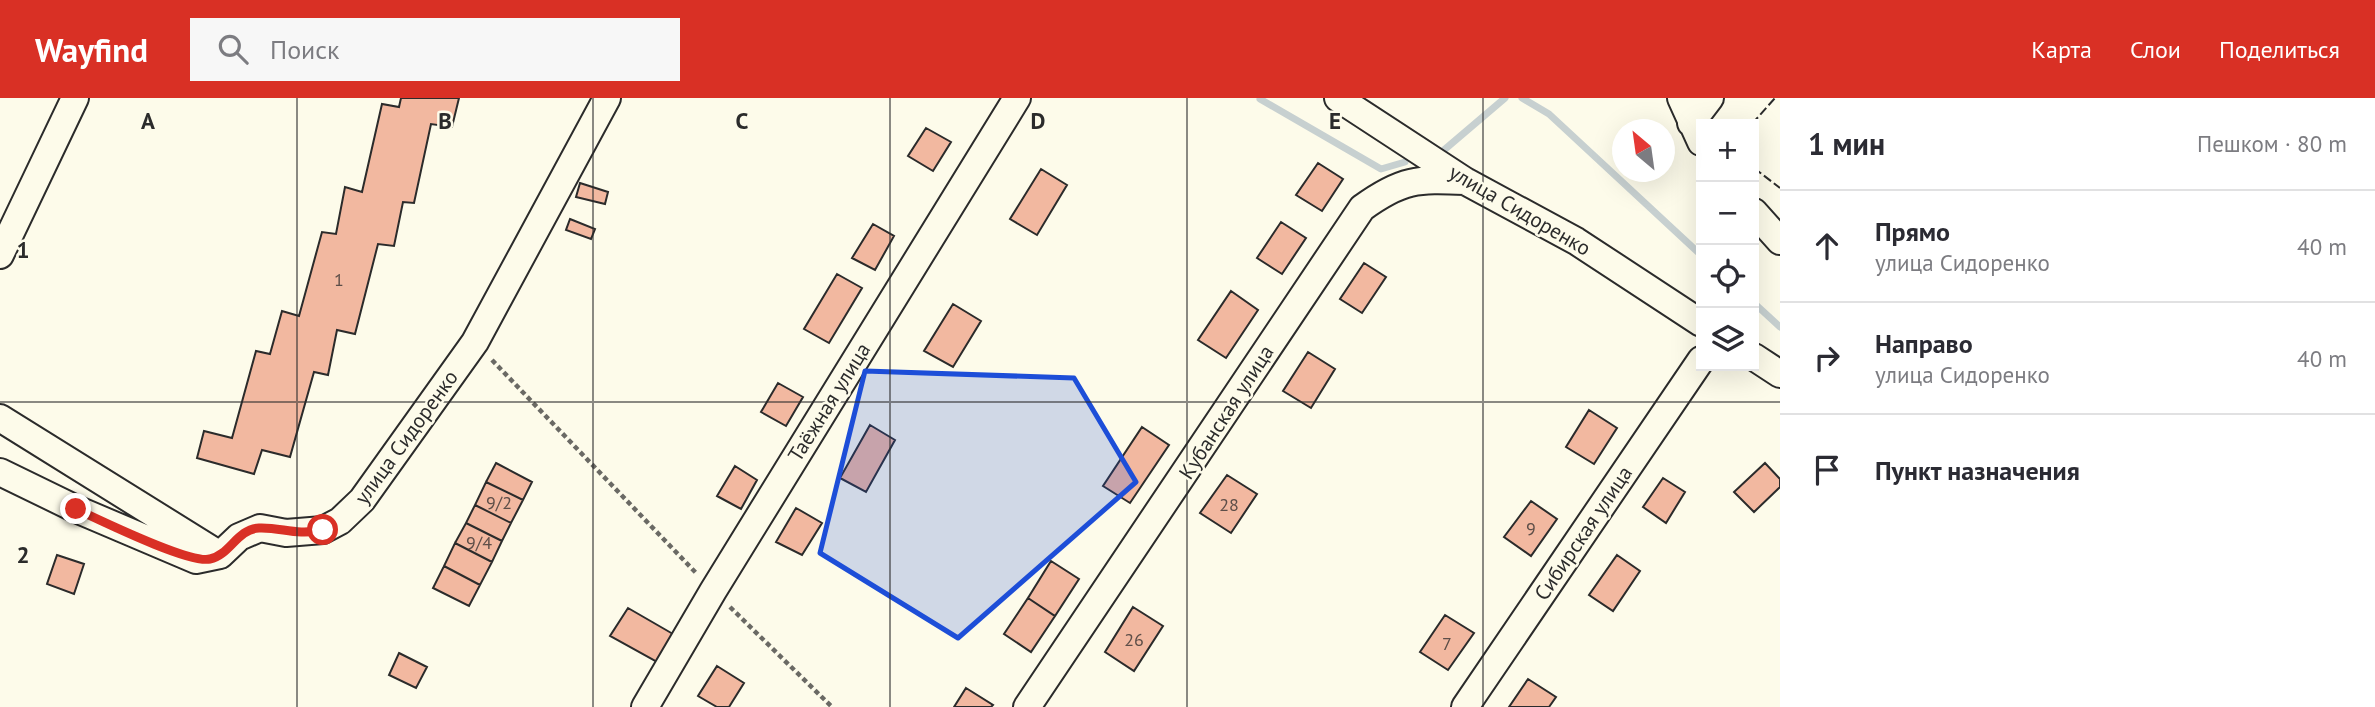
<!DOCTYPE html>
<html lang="ru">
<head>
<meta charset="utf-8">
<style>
	:root { --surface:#fff; --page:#f7f7f7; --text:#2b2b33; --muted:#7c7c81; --line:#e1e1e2; --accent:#d93025 }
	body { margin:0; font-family:"PT Sans",sans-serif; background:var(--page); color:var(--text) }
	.controls { position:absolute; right:21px; top:21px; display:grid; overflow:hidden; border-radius:0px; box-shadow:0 7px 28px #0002 }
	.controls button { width:63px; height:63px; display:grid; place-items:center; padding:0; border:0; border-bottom:2px solid var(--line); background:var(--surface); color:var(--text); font:35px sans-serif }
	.compass { position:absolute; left:1612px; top:21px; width:63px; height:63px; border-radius:50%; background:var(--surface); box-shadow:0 7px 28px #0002; rotate:331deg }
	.stop { position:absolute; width:21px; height:21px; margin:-16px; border:5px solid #d93025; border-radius:50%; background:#fff }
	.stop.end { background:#d93025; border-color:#fff; box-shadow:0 2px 7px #0008 }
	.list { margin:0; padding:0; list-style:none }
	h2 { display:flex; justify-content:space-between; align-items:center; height:91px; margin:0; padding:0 28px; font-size:30px }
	h2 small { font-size:23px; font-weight:400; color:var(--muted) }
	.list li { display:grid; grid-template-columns:46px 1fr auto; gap:21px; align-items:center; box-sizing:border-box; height:112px; padding:0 28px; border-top:2px solid var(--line) }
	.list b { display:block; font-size:26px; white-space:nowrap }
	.list p { margin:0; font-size:23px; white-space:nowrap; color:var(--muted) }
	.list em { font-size:23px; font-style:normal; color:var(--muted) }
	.icon { flex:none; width:38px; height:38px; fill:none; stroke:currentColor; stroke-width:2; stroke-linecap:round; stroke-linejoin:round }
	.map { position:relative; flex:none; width:1780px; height:609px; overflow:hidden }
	header { display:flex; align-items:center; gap:42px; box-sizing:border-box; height:98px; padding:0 35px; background:var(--accent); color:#fff }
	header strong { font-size:33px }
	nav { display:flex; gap:38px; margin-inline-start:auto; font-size:24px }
	.search { width:490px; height:63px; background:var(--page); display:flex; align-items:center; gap:18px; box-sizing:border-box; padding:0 24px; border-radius:0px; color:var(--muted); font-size:26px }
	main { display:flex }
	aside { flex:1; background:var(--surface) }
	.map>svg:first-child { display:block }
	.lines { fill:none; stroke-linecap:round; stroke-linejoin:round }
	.stream { stroke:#c7d0d0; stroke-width:7 }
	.building { fill:#f2b8a0; stroke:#2b2b2b; stroke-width:2 }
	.minor-casing { stroke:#2b2b2b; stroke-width:30 }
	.path { stroke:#6a6964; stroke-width:4.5; stroke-dasharray:5 3.5; stroke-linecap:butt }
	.minor { stroke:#fdfbea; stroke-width:26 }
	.fence { stroke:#2b2b2b; stroke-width:2; stroke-dasharray:9 3.5; stroke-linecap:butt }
	.route { stroke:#d93025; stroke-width:9 }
	.marked { fill:#1d4ed8; fill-opacity:0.2; stroke:#1d4ed8; stroke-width:5; stroke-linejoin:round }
	.grid { fill:none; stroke:#2b2b2b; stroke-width:2; stroke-opacity:0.55 }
	.labels { text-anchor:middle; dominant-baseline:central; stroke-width:5; stroke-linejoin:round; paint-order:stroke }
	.number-label { font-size:18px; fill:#5d4e48 }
	.street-label { font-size:21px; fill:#2b2b2b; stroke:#fdfbea }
	.grid-label { font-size:23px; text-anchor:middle; font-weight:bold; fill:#2b2b2b; stroke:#fdfbea; stroke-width:5; stroke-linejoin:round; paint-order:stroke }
</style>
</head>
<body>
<header>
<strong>Wayfind</strong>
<div class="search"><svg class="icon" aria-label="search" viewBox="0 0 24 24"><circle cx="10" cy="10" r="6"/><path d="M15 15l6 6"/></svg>Поиск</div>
<nav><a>Карта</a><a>Слои</a><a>Поделиться</a></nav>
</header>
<main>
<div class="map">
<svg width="1780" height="609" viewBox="0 0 1780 609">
	<rect width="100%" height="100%" fill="#fdfbea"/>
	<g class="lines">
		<path class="stream" d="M 1522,0 L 1549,16 L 1701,157
			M 1260,1 L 1381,71 L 1405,64
			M 1444,52 L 1505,0
			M 1754,205 L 1780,229"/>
	</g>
	<path class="building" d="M 401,0 L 459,0 L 452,29 L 431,26 L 414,105 L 403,104 L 394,148 L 378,146 L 355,236 L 337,232 L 328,277 L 314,274 L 290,359 L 262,352 L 254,376 L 197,360 L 204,333 L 232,340 L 256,253 L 270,256 L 282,213 L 299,218 L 322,134 L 336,136 L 345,89 L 362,94 L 382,6 L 399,9 Z
		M 926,30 L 951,44 L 933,73 L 908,58 Z
		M 1318,65 L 1343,81 L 1322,113 L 1296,97 Z
		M 1041,71 L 1067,87 L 1037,137 L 1010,121 Z
		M 580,85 L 608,94 L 605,106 L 576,99 Z
		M 570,121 L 595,131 L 591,141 L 566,132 Z
		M 1281,124 L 1306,140 L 1282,176 L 1257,160 Z
		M 873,126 L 894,138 L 875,172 L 852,160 Z
		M 1364,165 L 1386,179 L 1362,215 L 1340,201 Z
		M 837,176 L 862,190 L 829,245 L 804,231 Z
		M 1231,193 L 1258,212 L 1226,260 L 1198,242 Z
		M 953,206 L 981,223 L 953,269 L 924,253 Z
		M 1308,254 L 1335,271 L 1311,310 L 1283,293 Z
		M 778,285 L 803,299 L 786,328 L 761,314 Z
		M 1589,312 L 1617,330 L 1594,366 L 1566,349 Z
		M 870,327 L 895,342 L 866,394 L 840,380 Z
		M 1142,329 L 1169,347 L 1130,405 L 1103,388 Z
		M 496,365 L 532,384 L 523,402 L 486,384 Z
		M 1765,365 L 1780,381 L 1780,389 L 1754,414 L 1734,394 Z
		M 735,368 L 757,382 L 741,411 L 717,398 Z
		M 1227,377 L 1257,396 L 1231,435 L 1200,415 Z
		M 1663,380 L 1685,394 L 1666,425 L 1643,409 Z
		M 486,384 L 523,402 L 511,425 L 475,407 Z
		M 1531,403 L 1557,421 L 1531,458 L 1504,439 Z
		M 475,407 L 511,425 L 502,443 L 466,425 Z
		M 796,410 L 822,425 L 802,457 L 776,444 Z
		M 466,425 L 502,443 L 492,464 L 455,445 Z
		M 455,445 L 492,464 L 480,487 L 444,468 Z
		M 57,457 L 84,466 L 74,496 L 47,486 Z
		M 1617,457 L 1640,473 L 1613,513 L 1589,497 Z
		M 1051,463 L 1079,481 L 1055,518 L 1028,500 Z
		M 444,468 L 480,487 L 469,508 L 433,490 Z
		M 1028,500 L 1055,518 L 1031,554 L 1004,536 Z
		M 1133,509 L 1163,528 L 1134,573 L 1105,554 Z
		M 628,510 L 673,536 L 657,564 L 610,538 Z
		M 1445,517 L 1474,535 L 1448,572 L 1420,554 Z
		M 399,555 L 427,569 L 416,590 L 389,577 Z
		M 717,568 L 744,585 L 729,609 L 717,609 L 698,598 Z
		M 1528,581 L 1556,599 L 1549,609 L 1509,609 Z
		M 966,590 L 993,607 L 991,609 L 954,609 Z"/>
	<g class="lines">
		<g class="minor-casing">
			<path id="minor" d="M 1338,0 L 1465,83 L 1576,143 L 1701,225
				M 1681,0 L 1701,44
				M 1691,25 L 1710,0
				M 1754,114 L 1780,143
				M 0,157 L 75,0
				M 1754,259 L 1780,276
				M 0,320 L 220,457
				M 0,374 L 76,411 L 196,462 L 220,457 L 239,439 L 260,430 L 286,435 L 323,432 L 340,423 L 362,402 L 475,244 L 607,0
				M 645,609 L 713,493 L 1017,0
				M 1027,609 L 1362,110 C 1402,81 1417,81 1465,83
				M 1465,609 L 1701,262"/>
		</g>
		<path class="path" d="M 492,262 L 697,476
			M 730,509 L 832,609"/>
		<use href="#minor" class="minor"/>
		<path class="fence" d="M 1752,26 L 1775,0
			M 1754,70 L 1780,90"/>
	</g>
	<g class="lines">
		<path class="route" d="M 76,411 C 100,422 189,466 210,461 C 230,457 237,431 259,430 C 282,429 295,438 323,432"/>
	</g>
	<path class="marked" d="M 865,273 L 1074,280 L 1136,384 L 958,540 L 820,455 Z"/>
	<path class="grid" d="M 297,0 L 297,609M 593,0 L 593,609M 890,0 L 890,609M 1187,0 L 1187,609M 1483,0 L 1483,609M 0,304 L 1780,304"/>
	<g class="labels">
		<g class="number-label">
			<text x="339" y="181">1</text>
			<text x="499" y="404">9/2</text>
			<text x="1229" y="406">28</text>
			<text x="1531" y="430">9</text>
			<text x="479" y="444">9/4</text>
			<text x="1134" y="541">26</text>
			<text x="1447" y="545">7</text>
		</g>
		<g class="street-label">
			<text transform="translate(1520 112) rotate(30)">улица Сидоренко</text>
			<text transform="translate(829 304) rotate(-58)">Таёжная улица</text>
			<text transform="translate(1226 314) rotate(-57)">Кубанская улица</text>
			<text transform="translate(406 339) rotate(-54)">улица Сидоренко</text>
			<text transform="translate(1583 435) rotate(-56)">Сибирская улица</text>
		</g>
	</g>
	<g class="grid-label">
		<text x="148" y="31">A</text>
		<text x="445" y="31">B</text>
		<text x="742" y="31">C</text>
		<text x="1038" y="31">D</text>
		<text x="1335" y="31">E</text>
		<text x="23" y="160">1</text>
		<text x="23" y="465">2</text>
	</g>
</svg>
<div class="controls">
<button>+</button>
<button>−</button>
<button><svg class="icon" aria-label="locate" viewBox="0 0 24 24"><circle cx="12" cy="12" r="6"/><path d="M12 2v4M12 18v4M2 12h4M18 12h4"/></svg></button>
<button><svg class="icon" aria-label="layers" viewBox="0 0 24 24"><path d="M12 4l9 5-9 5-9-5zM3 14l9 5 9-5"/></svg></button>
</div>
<svg class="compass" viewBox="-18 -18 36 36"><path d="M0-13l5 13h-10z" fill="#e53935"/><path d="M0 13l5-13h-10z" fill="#7c7c81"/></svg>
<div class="stop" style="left:323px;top:432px"></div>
<div class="stop end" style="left:76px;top:411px"></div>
</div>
<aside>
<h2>1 мин<small>Пешком · 80 m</small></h2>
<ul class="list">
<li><svg class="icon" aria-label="ahead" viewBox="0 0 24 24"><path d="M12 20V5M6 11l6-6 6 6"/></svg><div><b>Прямо</b><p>улица Сидоренко</p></div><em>40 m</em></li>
<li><svg class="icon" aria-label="right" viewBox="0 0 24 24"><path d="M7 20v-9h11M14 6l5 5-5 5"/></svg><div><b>Направо</b><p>улица Сидоренко</p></div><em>40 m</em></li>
<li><svg class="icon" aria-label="arrive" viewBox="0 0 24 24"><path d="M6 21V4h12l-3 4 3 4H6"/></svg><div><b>Пункт назначения</b></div></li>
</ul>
</aside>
</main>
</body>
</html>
